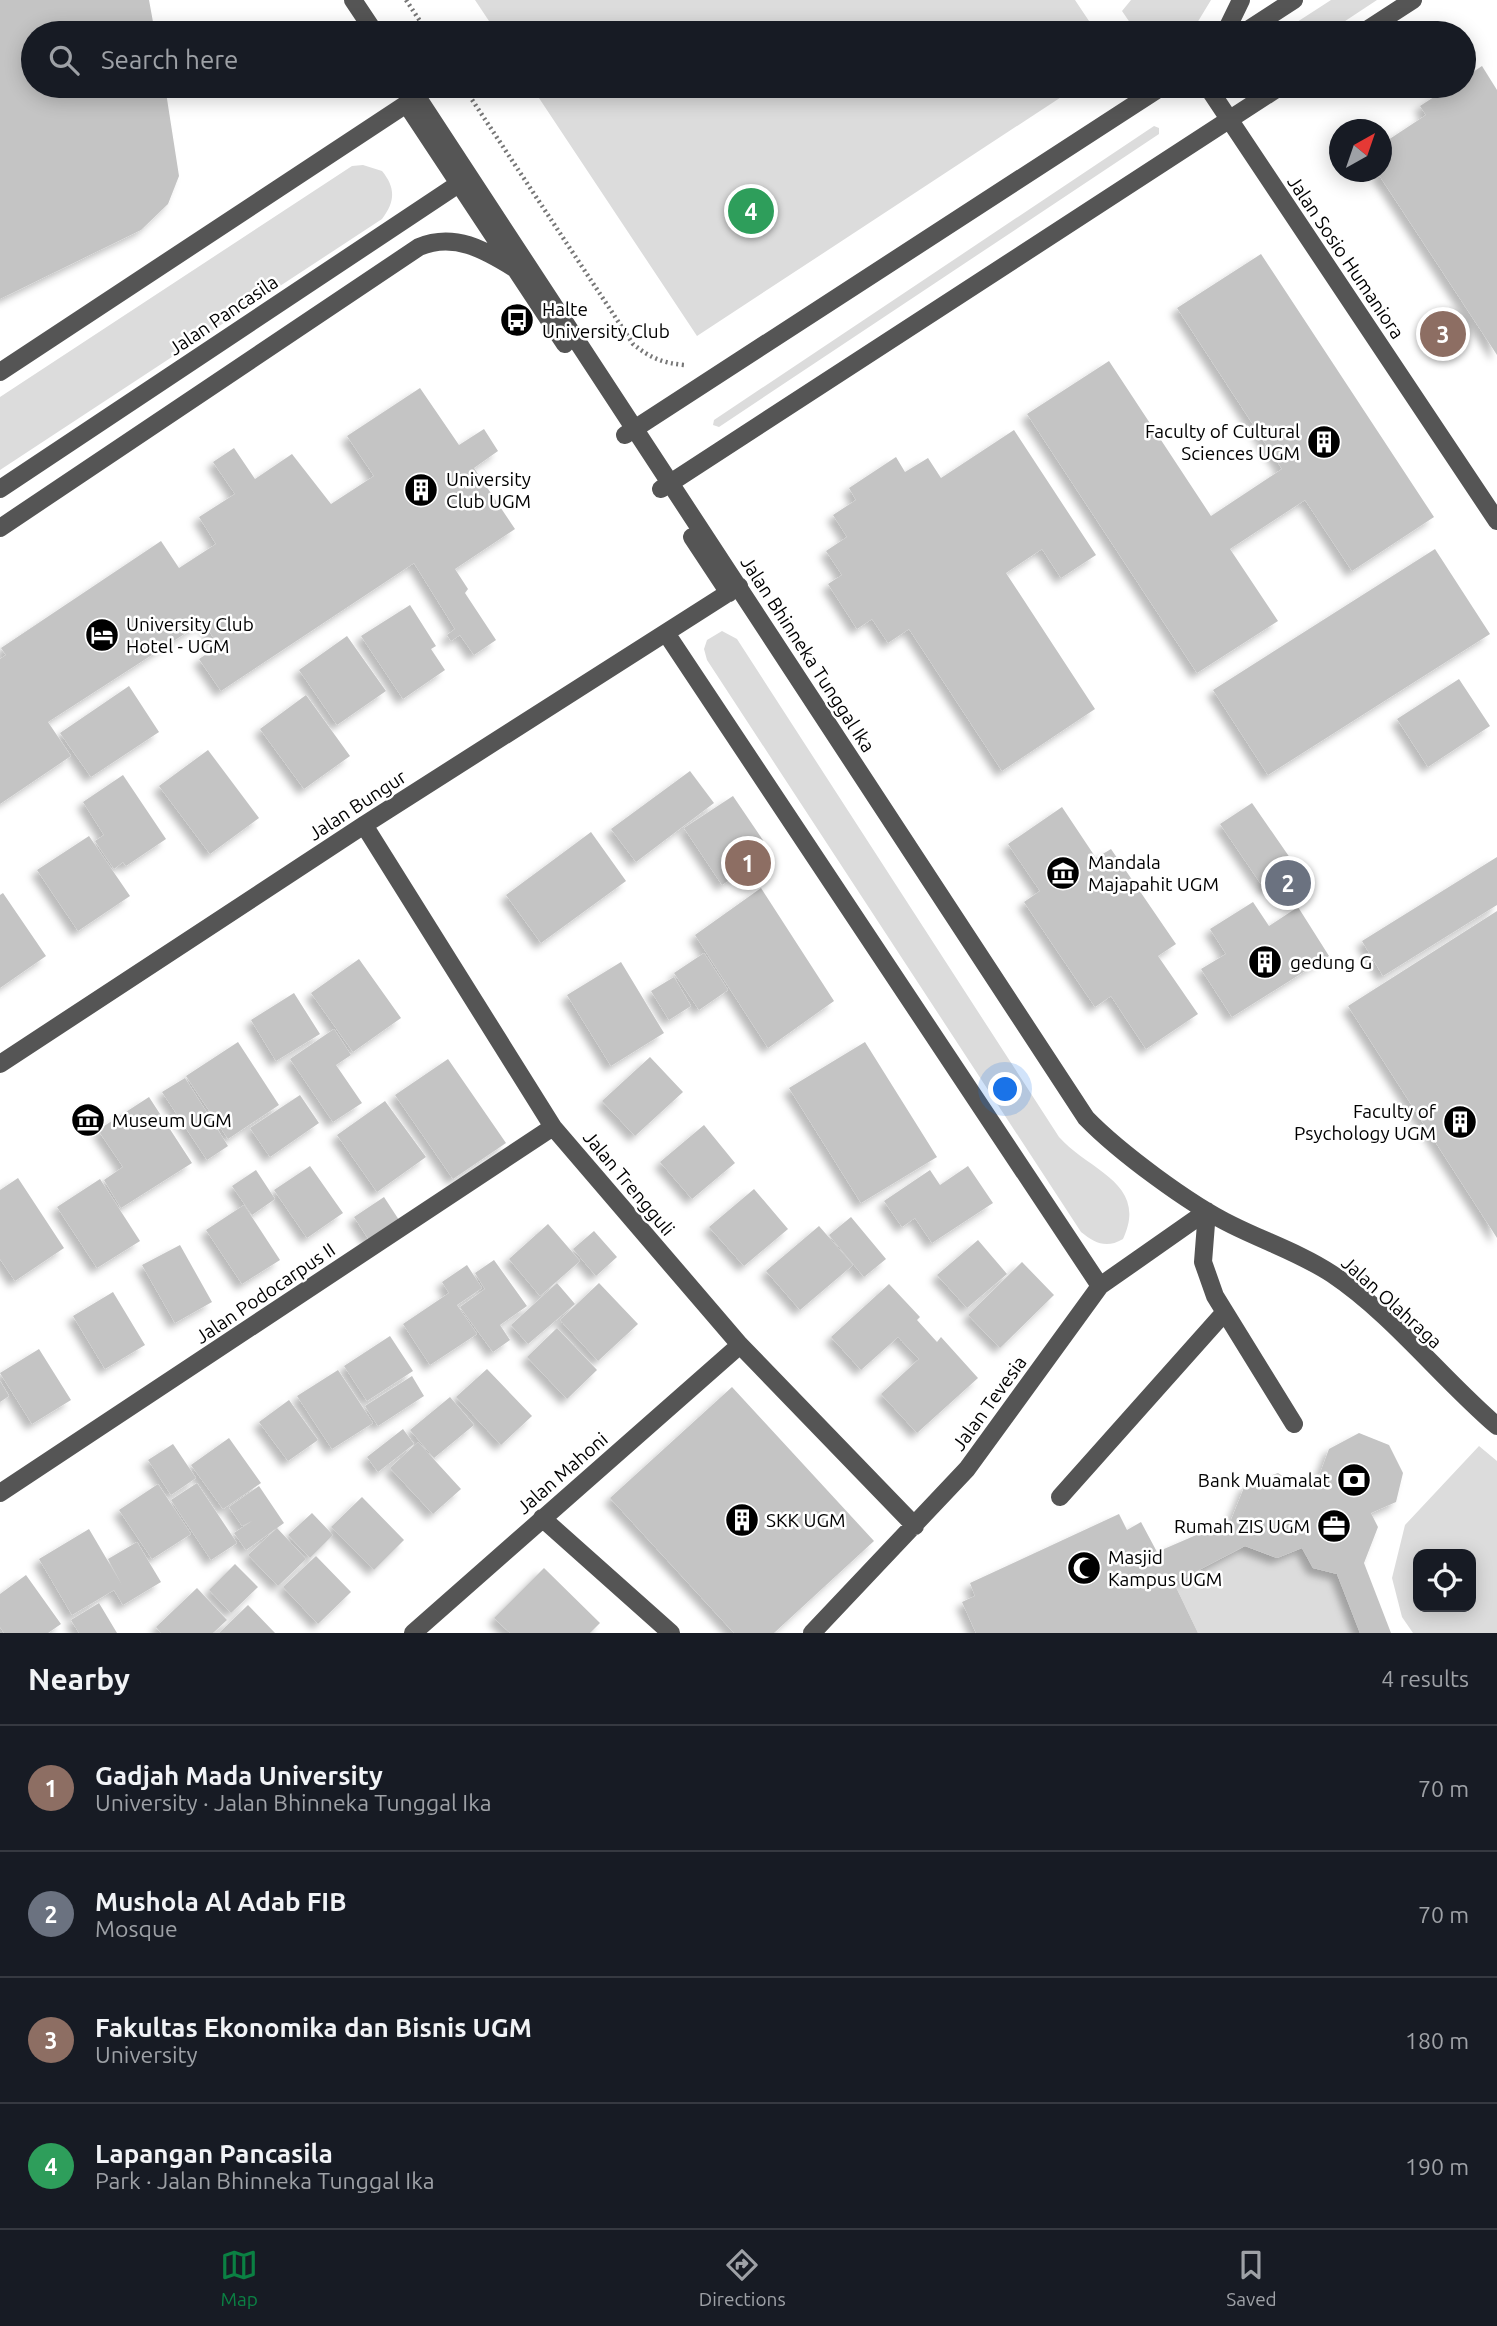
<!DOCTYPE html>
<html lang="en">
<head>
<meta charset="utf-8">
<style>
	:root { --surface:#171b24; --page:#242831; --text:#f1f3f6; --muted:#9ea1a6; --line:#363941; --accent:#0b8043 }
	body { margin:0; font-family:Ubuntu,sans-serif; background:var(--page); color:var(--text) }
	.controls { position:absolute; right:21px; bottom:21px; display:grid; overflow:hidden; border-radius:14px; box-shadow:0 4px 18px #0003 }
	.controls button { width:63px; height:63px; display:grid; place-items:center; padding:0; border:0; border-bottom:2px solid var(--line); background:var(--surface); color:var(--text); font:35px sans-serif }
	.compass { position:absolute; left:1329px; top:119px; width:63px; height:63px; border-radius:50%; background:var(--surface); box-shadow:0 4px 18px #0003; rotate:40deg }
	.you { position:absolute; left:1006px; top:1090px; width:24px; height:24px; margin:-18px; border:5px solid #fff; border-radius:50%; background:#1a73e8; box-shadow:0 0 0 10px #1a73e833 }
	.badge { display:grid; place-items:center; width:46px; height:46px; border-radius:50%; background:var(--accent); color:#fff; font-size:23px; font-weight:700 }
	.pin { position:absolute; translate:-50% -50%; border:4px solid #fff; box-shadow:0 2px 7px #0006 }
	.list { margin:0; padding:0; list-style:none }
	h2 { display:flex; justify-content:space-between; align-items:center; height:91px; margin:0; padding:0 28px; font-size:30px }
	h2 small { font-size:23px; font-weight:400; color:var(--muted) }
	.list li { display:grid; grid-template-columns:46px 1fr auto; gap:21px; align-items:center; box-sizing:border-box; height:126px; padding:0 28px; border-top:2px solid var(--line) }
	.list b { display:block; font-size:26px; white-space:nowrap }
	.list p { margin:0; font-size:23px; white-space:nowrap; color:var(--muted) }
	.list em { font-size:23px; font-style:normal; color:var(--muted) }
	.icon { flex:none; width:38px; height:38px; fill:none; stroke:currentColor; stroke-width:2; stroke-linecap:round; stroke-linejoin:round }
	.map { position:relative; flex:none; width:1497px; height:1633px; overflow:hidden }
	.search { position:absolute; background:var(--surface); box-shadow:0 4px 18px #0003; left:21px; right:21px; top:21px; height:77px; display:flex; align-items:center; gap:18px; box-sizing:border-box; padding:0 24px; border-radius:38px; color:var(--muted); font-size:26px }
	.sheet { height:595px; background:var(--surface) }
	nav { display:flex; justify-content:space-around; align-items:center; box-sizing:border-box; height:98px; border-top:2px solid var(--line); background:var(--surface); font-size:19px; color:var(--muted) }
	nav a { display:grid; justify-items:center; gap:4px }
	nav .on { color:var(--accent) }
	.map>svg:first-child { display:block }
	.green { fill:#dcdcdc; fill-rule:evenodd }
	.building { fill:#c4c4c4; filter:url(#shadow) }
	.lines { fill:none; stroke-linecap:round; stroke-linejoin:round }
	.path { stroke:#777; stroke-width:4.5; stroke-dasharray:2 3.5; stroke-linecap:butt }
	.minor { stroke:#555; stroke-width:18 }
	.labels { text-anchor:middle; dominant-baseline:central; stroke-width:5; stroke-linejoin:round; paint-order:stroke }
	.street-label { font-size:19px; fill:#000; stroke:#fff }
	.poi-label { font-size:19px; fill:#000; stroke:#fff; text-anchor:start }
</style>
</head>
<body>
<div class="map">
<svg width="1497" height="1633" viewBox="0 0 1497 1633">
	<defs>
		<filter id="shadow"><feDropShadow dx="-6" dy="6" stdDeviation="3.5" flood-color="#0004"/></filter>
	</defs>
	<rect width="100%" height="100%" fill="#fff"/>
	<path class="green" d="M 475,0 L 1075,0 L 1097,33 L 497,33 Z
		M 1131,0 L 1211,0 L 1191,33 L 1137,33 L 1122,11 Z
		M 1331,0 L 1377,0 L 1327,33 L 1280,33 Z
		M 531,86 L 1078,86 L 697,336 Z
		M 1154,126 L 1159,128 L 1159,134 L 719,427 L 713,425 L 714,420 Z
		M 363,165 L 382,171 C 396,188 395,202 382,219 L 0,470 L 0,397 L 352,166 Z
		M 722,631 L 737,639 L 1059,1137 C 1089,1171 1149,1183 1123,1239 C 1106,1249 1095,1243 1081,1232 L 707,660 L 704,649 L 707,640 Z
		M 1479,1446 L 1497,1461 L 1497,1633 L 1413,1633 L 1402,1617 L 1392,1578 L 1405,1525 ZM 1418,1554 L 1471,1554 L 1471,1607 L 1418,1607 Z
		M 1245,1546 L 1277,1558 L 1302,1548 L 1313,1568 L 1337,1574 L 1360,1633 L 1198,1633 L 1174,1583 Z"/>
	<path class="building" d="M 0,0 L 149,0 L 155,33 L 33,33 L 33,86 L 165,86 L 179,176 L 168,204 L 141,230 L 0,299 Z
		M 1482,66 L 1497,90 L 1497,355 L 1377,172 L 1382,172 L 1382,144 L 1426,115 L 1420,106 L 1451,86 L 1464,86 L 1464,78 Z
		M 1261,254 L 1434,517 L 1352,571 L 1305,500 L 1230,549 L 1278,621 L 1197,673 L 1027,414 L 1109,361 L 1211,516 L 1282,469 L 1177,308 Z
		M 420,388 L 459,445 L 484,429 L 498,451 L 474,468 L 515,529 L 455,569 L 468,589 L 465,593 L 496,640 L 474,655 L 460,635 L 451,641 L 447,635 L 455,629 L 414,563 L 221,691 L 199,659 L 219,646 L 203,622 L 48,722 L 71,756 L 0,804 L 0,659 L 6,655 L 1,648 L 161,541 L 179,568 L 216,544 L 199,517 L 235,494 L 213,462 L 234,448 L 255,479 L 292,454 L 331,504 L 374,476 L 347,436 Z
		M 1014,430 L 1096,555 L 1061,578 L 1042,549 L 1006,573 L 1095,709 L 1002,771 L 909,629 L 888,643 L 872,619 L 857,629 L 828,584 L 842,575 L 826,551 L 847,537 L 833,515 L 856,500 L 849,488 L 896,457 L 905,472 L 928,458 L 941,478 Z
		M 1435,549 L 1490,634 L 1268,775 L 1213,690 Z
		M 410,605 L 436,646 L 431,649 L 445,670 L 403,699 L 361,636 Z
		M 347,636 L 386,691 L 337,725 L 299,670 Z
		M 1459,679 L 1490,726 L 1428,767 L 1397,719 Z
		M 129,686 L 159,732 L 91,777 L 60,733 Z
		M 306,695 L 350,756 L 304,789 L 260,729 Z
		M 208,750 L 259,818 L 210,854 L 159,786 Z
		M 690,771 L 714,803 L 636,862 L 611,829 Z
		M 123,775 L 166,839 L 126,866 L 123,862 L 114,869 L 95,841 L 104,835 L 83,802 Z
		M 733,796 L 771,852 L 722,885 L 684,828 Z
		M 1252,803 L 1297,868 L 1265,890 L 1220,824 Z
		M 1062,807 L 1096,858 L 1111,849 L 1176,944 L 1158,956 L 1198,1014 L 1146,1049 L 1111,996 L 1095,1007 L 1024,902 L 1040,891 L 1008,844 Z
		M 591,832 L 626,881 L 541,943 L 506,895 Z
		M 89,836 L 130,896 L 78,931 L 37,870 Z
		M 1497,857 L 1497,905 L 1383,976 L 1362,941 Z
		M 761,888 L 834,1001 L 768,1048 L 695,935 Z
		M 3,893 L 46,956 L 0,988 L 0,895 Z
		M 1253,902 L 1269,926 L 1298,907 L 1329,956 L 1232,1017 L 1201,969 L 1226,954 L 1210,929 Z
		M 1497,911 L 1497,1238 L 1348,1006 Z
		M 704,953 L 728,990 L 699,1010 L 674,973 Z
		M 359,959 L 401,1018 L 353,1052 L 311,993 Z
		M 621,962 L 664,1033 L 611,1066 L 567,995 Z
		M 674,977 L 691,1006 L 669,1020 L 651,991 Z
		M 294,993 L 320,1034 L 276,1061 L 251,1020 Z
		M 334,1029 L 351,1055 L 336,1065 L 362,1103 L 333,1122 L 290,1059 Z
		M 238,1042 L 279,1105 L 228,1139 L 186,1076 Z
		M 865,1042 L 937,1157 L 861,1203 L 789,1088 Z
		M 650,1057 L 683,1092 L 635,1136 L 602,1101 Z
		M 448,1059 L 506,1143 L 453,1179 L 395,1095 Z
		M 185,1078 L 228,1146 L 207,1160 L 162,1092 Z
		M 300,1095 L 319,1123 L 270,1157 L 250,1128 Z
		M 149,1097 L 192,1163 L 121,1208 L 104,1180 L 123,1167 L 98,1130 Z
		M 385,1101 L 426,1157 L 377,1192 L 337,1135 Z
		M 704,1125 L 735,1163 L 692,1199 L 660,1162 Z
		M 310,1166 L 343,1213 L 307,1238 L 274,1190 Z
		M 968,1166 L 993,1203 L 932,1243 L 915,1218 L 902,1227 L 884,1201 L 930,1170 L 940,1185 Z
		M 256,1170 L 275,1199 L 252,1215 L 232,1186 Z
		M 18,1178 L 64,1248 L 15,1281 L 0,1259 L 0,1190 Z
		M 100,1179 L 140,1241 L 97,1268 L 57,1207 Z
		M 754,1189 L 788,1229 L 744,1266 L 709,1227 Z
		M 384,1197 L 399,1220 L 369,1240 L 354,1217 Z
		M 244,1205 L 280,1260 L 242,1284 L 206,1230 Z
		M 851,1217 L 886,1259 L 864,1277 L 829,1235 Z
		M 548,1224 L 580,1261 L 540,1296 L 509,1259 Z
		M 819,1226 L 853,1265 L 800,1310 L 766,1271 Z
		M 594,1231 L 617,1257 L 596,1276 L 573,1249 Z
		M 978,1240 L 1007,1274 L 967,1308 L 937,1275 Z
		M 180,1245 L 212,1302 L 175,1323 L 142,1265 Z
		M 494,1260 L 527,1306 L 500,1325 L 510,1340 L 493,1352 L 460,1307 L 485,1289 L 475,1273 Z
		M 1022,1262 L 1054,1295 L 1000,1348 L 968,1315 Z
		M 467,1265 L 482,1288 L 457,1305 L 477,1334 L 430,1365 L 403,1324 L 449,1293 L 442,1282 Z
		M 557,1283 L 575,1304 L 528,1344 L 511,1325 Z
		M 599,1283 L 638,1324 L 598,1361 L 560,1320 Z
		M 889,1284 L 920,1317 L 917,1320 L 937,1342 L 941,1337 L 978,1378 L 917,1433 L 881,1394 L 919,1359 L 898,1337 L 861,1370 L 831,1337 Z
		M 113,1292 L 145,1345 L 105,1369 L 73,1316 Z
		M 557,1328 L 597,1370 L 567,1399 L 527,1357 Z
		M 390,1336 L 413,1371 L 367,1401 L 344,1366 Z
		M 39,1349 L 71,1400 L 32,1424 L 0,1373 Z
		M 487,1369 L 532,1416 L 501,1445 L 456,1397 Z
		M 338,1370 L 373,1423 L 332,1449 L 297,1396 Z
		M 412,1376 L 424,1396 L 378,1426 L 365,1406 Z
		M 0,1381 L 9,1396 L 0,1402 Z
		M 732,1387 L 874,1541 L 774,1633 L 734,1633 L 610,1498 Z
		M 450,1397 L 474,1425 L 434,1458 L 410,1430 Z
		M 289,1400 L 318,1440 L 288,1461 L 259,1422 Z
		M 403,1429 L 414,1444 L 378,1472 L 367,1457 Z
		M 1359,1433 L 1389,1445 L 1403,1473 L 1396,1502 L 1371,1513 L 1378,1527 L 1364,1563 L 1391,1633 L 1360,1633 L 1337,1574 L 1313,1568 L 1302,1548 L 1277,1558 L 1245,1546 L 1174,1583 L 1198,1633 L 976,1633 L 962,1602 L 975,1596 L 970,1583 L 1119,1514 L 1127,1530 L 1141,1522 L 1157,1552 L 1231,1520 L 1245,1485 L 1278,1473 L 1298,1486 L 1319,1476 L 1329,1449 Z
		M 229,1438 L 261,1483 L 223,1509 L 191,1465 Z
		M 418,1442 L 461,1489 L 433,1514 L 390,1468 Z
		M 173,1444 L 196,1478 L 171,1495 L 148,1460 Z
		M 197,1483 L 237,1543 L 211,1560 L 171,1500 Z
		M 158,1484 L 191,1534 L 152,1559 L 119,1510 Z
		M 259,1486 L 284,1523 L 277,1528 L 306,1559 L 278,1586 L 248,1555 L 277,1528 L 246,1550 L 234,1533 L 252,1521 L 242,1526 L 229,1507 Z
		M 362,1497 L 404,1540 L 374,1570 L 331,1527 Z
		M 312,1513 L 333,1535 L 310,1558 L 288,1535 Z
		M 89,1529 L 122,1585 L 108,1559 L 137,1542 L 161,1582 L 123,1605 L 114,1590 L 72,1615 L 39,1559 Z
		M 316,1556 L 351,1592 L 318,1624 L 283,1587 Z
		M 235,1564 L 258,1587 L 231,1613 L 209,1590 Z
		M 544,1568 L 600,1623 L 590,1633 L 510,1633 L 494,1618 Z
		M 26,1575 L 61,1624 L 48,1633 L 4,1633 L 0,1627 L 0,1594 Z
		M 197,1588 L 227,1620 L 213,1633 L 161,1633 L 156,1627 Z
		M 99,1603 L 117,1633 L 79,1633 L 71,1620 Z
		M 248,1605 L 275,1633 L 219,1633 Z"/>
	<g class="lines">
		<path class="path" d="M 406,0 L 428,33
			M 463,86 L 633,344 C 650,358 663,363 684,365"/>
		<path class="minor" d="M 353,0 L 375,33
			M 1225,33 L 1241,0
			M 1243,33 L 1294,0
			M 1362,33 L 1413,0
			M 410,86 L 1086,1118 C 1119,1152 1189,1204 1232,1225 C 1266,1242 1300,1253 1332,1274 C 1393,1315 1441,1378 1497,1426
			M 1207,86 L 1497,521
			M 407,105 L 565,344
			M 0,372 L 414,99
			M 625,435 L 1163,86
			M 0,489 L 466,179
			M 661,489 L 1281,86
			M 0,528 L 419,247 C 454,232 485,250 514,268
			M 692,537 L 729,593
			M 666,633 L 1100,1286
			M 364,825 L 553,1127 L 740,1345 L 915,1526
			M 0,1064 L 364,825 L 739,586
			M 1207,1211 L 1203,1262 L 1215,1296 L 1294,1424
			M 0,1493 L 553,1127
			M 1060,1497 L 1224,1313
			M 542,1518 L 671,1633
			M 413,1633 L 740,1345
			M 812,1633 L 967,1469 L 1100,1286 L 1207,1211"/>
	</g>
	<defs>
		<g id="bus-disc" transform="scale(1.75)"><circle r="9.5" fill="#000" stroke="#fff"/><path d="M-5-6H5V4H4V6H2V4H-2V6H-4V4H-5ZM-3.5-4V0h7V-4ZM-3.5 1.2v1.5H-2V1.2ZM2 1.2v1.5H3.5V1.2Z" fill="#fff"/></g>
		<g id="building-disc" transform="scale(1.75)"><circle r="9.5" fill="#000" stroke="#fff"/><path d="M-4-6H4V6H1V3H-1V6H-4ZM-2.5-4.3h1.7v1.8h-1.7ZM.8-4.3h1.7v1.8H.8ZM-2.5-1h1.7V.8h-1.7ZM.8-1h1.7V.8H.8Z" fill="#fff"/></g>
		<g id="hotel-disc" transform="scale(1.75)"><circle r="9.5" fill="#000" stroke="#fff"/><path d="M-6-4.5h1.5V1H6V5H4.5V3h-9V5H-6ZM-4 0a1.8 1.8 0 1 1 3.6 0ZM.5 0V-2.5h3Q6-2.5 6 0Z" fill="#fff"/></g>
		<g id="museum-disc" transform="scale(1.75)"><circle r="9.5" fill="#000" stroke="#fff"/><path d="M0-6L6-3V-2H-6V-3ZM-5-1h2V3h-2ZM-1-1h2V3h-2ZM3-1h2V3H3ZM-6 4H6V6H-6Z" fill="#fff"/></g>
		<g id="bank-disc" transform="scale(1.75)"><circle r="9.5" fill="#000" stroke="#fff"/><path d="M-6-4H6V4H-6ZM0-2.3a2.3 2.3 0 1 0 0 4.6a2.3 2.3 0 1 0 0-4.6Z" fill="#fff"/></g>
		<g id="office-disc" transform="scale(1.75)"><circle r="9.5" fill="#000" stroke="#fff"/><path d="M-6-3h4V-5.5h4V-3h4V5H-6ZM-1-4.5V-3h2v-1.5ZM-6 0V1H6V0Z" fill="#fff"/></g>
		<g id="mosque-disc" transform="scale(1.75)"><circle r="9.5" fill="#000" stroke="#fff"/><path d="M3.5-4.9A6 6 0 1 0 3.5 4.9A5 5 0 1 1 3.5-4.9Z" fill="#fff"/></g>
	</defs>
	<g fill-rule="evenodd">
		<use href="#bus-disc" x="517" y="320"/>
		<use href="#building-disc" x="1324" y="442"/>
		<use href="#building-disc" x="421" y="490"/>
		<use href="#hotel-disc" x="102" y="635"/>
		<use href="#museum-disc" x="1063" y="873"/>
		<use href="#building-disc" x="1265" y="962"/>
		<use href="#museum-disc" x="88" y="1120"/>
		<use href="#building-disc" x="1460" y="1122"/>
		<use href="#bank-disc" x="1354" y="1480"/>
		<use href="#building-disc" x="742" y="1520"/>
		<use href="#office-disc" x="1334" y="1526"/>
		<use href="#mosque-disc" x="1084" y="1568"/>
	</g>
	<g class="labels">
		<g class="street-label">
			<text transform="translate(1346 257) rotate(56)">Jalan Sosio Humaniora</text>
			<text transform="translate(223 315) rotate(-34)">Jalan Pancasila</text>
			<text transform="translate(808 654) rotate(57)">Jalan Bhinneka Tunggal Ika</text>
			<text transform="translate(357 805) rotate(-33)">Jalan Bungur</text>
			<text transform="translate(629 1183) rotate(50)">Jalan Trengguli</text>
			<text transform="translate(265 1293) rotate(-34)">Jalan Podocarpus II</text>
			<text transform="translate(1392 1302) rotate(42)">Jalan Olahraga</text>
			<text transform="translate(989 1403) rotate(-54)">Jalan Tevesia</text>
			<text transform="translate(562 1473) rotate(-41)">Jalan Mahoni</text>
		</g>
		<g class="poi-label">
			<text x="542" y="309">Halte<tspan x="542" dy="22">University Club</tspan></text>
			<text x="1300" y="431" text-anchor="end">Faculty of Cultural<tspan x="1300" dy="22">Sciences UGM</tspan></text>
			<text x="446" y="479">University<tspan x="446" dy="22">Club UGM</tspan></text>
			<text x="126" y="624">University Club<tspan x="126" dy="22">Hotel - UGM</tspan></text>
			<text x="1088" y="862">Mandala<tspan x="1088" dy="22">Majapahit UGM</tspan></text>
			<text x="1290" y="962">gedung G</text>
			<text x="1436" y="1111" text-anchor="end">Faculty of<tspan x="1436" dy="22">Psychology UGM</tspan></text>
			<text x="112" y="1120">Museum UGM</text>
			<text x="1330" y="1480" text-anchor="end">Bank Muamalat</text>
			<text x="766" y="1520">SKK UGM</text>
			<text x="1310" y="1526" text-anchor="end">Rumah ZIS UGM</text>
			<text x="1108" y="1557">Masjid<tspan x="1108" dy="22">Kampus UGM</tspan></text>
		</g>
	</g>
</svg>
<div class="controls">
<button><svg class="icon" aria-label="locate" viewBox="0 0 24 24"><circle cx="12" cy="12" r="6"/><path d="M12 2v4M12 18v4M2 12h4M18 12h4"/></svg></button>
</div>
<svg class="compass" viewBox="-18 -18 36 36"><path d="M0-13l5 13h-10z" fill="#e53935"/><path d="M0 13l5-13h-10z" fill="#9ea1a6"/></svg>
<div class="you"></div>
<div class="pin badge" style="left:748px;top:863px;background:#8d6e63">1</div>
<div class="pin badge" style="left:1288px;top:883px;background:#6b7280">2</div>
<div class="pin badge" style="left:1443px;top:334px;background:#8d6e63">3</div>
<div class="pin badge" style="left:751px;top:211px;background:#2e9e5b">4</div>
<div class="search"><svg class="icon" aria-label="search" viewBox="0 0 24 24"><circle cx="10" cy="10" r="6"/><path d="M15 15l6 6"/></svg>Search here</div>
</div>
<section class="sheet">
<h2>Nearby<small>4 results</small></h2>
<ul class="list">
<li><span class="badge" style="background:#8d6e63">1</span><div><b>Gadjah Mada University</b><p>University · Jalan Bhinneka Tunggal Ika</p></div><em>70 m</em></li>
<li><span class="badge" style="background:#6b7280">2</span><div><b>Mushola Al Adab FIB</b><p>Mosque</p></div><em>70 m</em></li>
<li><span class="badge" style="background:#8d6e63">3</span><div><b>Fakultas Ekonomika dan Bisnis UGM</b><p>University</p></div><em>180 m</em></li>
<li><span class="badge" style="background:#2e9e5b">4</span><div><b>Lapangan Pancasila</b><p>Park · Jalan Bhinneka Tunggal Ika</p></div><em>190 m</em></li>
</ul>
</section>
<nav>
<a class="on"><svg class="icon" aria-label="map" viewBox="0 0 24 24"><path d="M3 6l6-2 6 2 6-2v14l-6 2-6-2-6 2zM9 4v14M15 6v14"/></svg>Map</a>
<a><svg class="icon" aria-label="directions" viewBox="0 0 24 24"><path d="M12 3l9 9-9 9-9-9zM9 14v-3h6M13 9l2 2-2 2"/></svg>Directions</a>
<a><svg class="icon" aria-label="saved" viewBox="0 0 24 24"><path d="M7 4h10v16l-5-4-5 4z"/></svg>Saved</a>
</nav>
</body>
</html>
